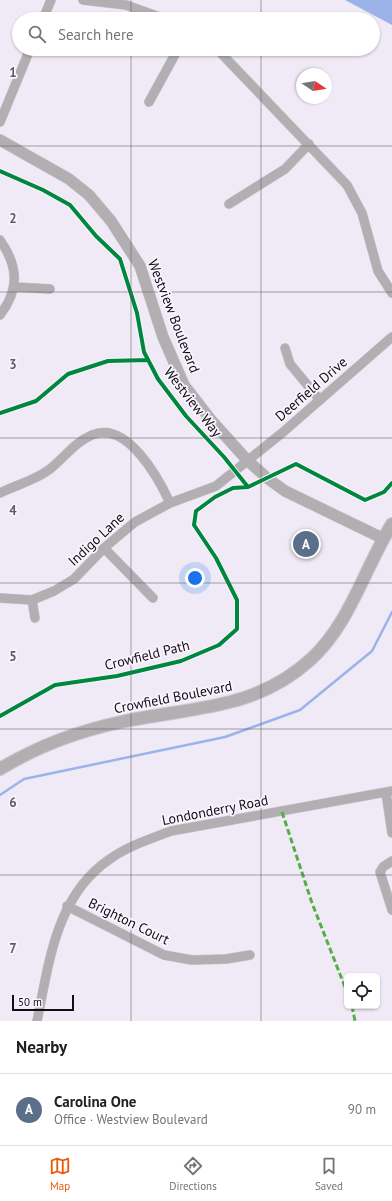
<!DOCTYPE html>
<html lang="en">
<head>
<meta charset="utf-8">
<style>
	:root { --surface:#fff; --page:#f2f2f2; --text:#202124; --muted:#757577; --line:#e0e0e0; --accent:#ea580c }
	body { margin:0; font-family:"PT Sans",sans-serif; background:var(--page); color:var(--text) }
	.controls { position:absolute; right:12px; bottom:12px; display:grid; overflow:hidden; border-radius:6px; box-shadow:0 1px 3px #0004 }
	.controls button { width:36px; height:36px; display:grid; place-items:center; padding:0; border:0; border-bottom:1px solid var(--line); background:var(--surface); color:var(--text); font:20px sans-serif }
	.compass { position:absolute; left:296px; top:68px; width:36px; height:36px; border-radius:50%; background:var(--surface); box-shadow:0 1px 3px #0004; rotate:102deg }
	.scale { position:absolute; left:12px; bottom:10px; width:62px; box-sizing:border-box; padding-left:4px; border:2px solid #120d15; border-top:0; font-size:11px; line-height:14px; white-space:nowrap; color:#120d15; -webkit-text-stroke:3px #faf4fe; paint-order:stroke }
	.you { position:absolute; left:195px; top:578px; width:14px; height:14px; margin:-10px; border:3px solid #fff; border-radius:50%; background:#1a73e8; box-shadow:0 0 0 6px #1a73e833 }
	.badge { display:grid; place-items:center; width:26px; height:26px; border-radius:50%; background:var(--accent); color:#fff; font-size:13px; font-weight:700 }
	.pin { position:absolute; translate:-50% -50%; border:2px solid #fff; box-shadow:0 1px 4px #0006 }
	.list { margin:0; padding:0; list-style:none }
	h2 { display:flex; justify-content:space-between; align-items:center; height:52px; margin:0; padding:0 16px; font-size:17px }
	h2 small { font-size:13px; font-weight:400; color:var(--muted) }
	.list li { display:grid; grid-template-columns:26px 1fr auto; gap:12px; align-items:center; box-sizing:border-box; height:72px; padding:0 16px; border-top:1px solid var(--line) }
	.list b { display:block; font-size:15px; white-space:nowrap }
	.list p { margin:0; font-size:13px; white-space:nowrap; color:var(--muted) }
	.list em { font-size:13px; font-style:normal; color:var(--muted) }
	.icon { flex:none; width:22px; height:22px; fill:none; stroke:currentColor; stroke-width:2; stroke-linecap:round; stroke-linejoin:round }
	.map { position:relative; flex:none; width:392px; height:1021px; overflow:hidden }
	.search { position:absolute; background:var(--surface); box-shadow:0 1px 3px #0004; left:12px; right:12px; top:12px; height:44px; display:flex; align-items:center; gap:10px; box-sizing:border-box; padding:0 14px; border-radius:22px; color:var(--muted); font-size:15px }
	.sheet { height:124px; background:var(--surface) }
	nav { display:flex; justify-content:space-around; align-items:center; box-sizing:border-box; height:56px; border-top:1px solid var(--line); background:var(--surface); font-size:11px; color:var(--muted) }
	nav a { display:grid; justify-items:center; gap:2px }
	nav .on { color:var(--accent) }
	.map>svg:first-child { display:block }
	.water { fill:#9bb3e8 }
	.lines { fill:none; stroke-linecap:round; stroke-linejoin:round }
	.stream { stroke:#9bb3e8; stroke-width:2.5 }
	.minor-casing { stroke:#ccc7d1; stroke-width:10 }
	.tertiary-casing { stroke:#ccc7d1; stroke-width:12 }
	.secondary-casing { stroke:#ccc7d1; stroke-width:14 }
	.minor { stroke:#b2afb2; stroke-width:9 }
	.tertiary { stroke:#b2afb2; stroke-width:11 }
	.secondary { stroke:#b2aeb2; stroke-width:12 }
	.quiet { stroke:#54b044; stroke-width:3; stroke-dasharray:6 3; stroke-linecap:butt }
	.cycleway-casing { stroke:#faf4fe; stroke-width:6 }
	.cycleway { stroke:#00873e; stroke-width:4 }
	.grid { fill:none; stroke:#605a64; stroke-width:1; stroke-opacity:0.55 }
	.labels { text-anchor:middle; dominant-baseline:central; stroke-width:3.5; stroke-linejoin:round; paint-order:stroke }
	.street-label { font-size:14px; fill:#120d15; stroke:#faf4fe }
	.grid-label { font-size:13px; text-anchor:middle; font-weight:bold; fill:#605a64; stroke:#faf4fe; stroke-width:3.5; stroke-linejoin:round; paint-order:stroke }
</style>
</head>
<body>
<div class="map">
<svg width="392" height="1021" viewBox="0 0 392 1021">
	<rect width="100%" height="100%" fill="#f0eaf6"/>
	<path class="water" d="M 345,0 L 392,0 L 392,25 Z"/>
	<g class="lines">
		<path class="stream" d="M 0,795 L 24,779 L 225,737 L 300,710 L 372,651 L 392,612"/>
		<g class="minor-casing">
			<path id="minor" d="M 83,0 L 126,5 L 165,19
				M 43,19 L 51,0
				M 217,49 L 347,185 L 362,213 L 378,271 L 392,293
				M 149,102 L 178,49
				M 0,122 L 30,49
				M 229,204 L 285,169 L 309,144
				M 0,240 C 18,266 20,289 0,315
				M 15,287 L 50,289
				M 285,348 L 290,364 L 319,399
				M 0,493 C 16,485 36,480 50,469 C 64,458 75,442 92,435 C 127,420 159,479 170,503
				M 104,548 L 153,598
				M 0,598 L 32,600 L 54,591 L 74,579 L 104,548 L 135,522 L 170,503 L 216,486 L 282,433 L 392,337
				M 32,600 L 35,618
				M 386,793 L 392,833
				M 392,861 L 383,867 L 380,872 L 392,910
				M 67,906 L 164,955 L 192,960 L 226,959 L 250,955
				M 37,1021 C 49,963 56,895 110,859 C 128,846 150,839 171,831 L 392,791"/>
		</g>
		<g class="tertiary-casing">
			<path id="tertiary" d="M 0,140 L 69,179 L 89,195 L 111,221 L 140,266 L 163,337 L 184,385 L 211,420 L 247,460 L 267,478 L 285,491 L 382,538"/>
		</g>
		<g class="secondary-casing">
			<path id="secondary" d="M 0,769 C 36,747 79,731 121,722 C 189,707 254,711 310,660 C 350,624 364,569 392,524"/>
		</g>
		<use href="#minor" class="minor"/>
		<use href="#tertiary" class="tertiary"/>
		<use href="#secondary" class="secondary"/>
		<path class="quiet" d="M 282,812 L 312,903 L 347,992
			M 352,1006 L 355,1021"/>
		<g class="cycleway-casing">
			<path id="cycleway" d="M 0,171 L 43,190 L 70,205 L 96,236 L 120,259 L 137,313 L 144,352 L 158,379 L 186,416 L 224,457 L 248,487
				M 0,413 L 36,401 L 68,374 L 108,361 L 148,360
				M 0,716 L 55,685 L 117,676 L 181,661 L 219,645 L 237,629 L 237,600 L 216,558 L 194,525 L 196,511 L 215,497 L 233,488 L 248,487 L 296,464 L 365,500 L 384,492 L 392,483"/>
		</g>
		<use href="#cycleway" class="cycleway"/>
	</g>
	<path class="grid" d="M 131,0 L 131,19M 261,0 L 261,19M 131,49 L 131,1021M 261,49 L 261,1021M 0,146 L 392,146M 0,292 L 392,292M 0,438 L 392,438M 0,583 L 392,583M 0,729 L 392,729M 0,875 L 392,875"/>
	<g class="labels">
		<g class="street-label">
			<text transform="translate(174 316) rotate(69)">Westview Boulevard</text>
			<text transform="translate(311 389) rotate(-41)">Deerfield Drive</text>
			<text transform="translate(193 402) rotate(52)">Westview Way</text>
			<text transform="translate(96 539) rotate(-43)">Indigo Lane</text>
			<text transform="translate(147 655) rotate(-14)">Crowfield Path</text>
			<text transform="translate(173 697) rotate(-11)">Crowfield Boulevard</text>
			<text transform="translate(215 810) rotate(-11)">Londonderry Road</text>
			<text transform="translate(129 921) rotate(26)">Brighton Court</text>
		</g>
	</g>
	<g class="grid-label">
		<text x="13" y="77">1</text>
		<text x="13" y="223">2</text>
		<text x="13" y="369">3</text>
		<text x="13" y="515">4</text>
		<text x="13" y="661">5</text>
		<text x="13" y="807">6</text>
		<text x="13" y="953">7</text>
	</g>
</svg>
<div class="controls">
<button><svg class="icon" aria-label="locate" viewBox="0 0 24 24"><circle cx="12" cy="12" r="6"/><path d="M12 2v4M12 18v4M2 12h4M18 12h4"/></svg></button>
</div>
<svg class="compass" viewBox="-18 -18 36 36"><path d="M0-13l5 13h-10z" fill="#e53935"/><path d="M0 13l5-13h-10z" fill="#757577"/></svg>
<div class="scale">50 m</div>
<div class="you"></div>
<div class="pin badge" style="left:306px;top:544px;background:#5c6f8a">A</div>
<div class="search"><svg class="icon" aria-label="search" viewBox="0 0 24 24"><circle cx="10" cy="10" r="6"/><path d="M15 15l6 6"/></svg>Search here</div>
</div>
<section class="sheet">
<h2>Nearby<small></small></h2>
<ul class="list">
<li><span class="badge" style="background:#5c6f8a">A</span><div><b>Carolina One</b><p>Office · Westview Boulevard</p></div><em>90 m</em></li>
</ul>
</section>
<nav>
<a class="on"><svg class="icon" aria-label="map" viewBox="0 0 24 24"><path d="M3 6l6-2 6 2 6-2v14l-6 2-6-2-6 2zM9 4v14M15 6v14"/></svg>Map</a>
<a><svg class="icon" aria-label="directions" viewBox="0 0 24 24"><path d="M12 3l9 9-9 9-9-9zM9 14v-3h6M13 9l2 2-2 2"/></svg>Directions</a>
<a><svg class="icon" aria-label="saved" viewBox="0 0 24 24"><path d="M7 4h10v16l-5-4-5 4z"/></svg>Saved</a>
</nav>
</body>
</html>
